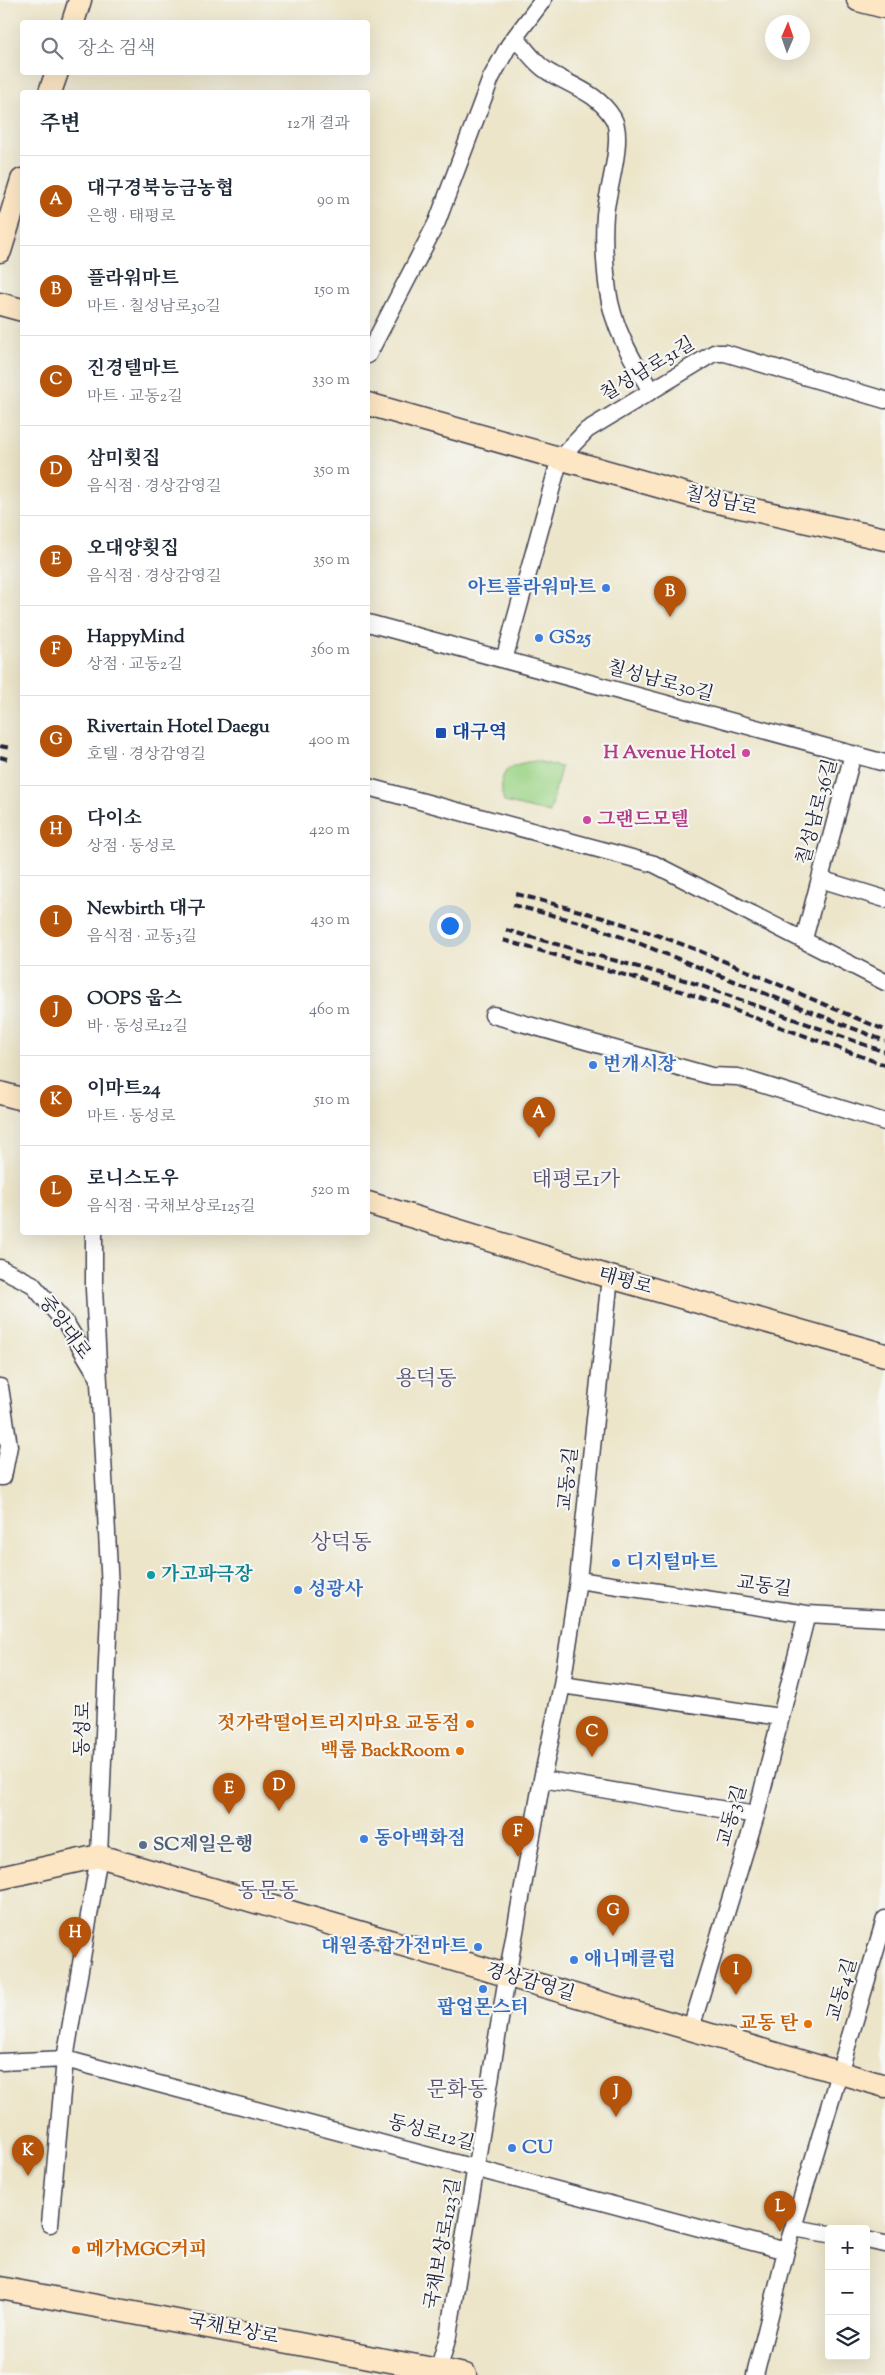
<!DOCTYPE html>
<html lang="ko">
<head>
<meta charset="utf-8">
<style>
	:root { --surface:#fff; --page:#f2f2f3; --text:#1f2937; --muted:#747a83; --line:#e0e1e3; --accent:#b45309 }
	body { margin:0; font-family:"Sorts Mill Goudy","Noto Serif KR",serif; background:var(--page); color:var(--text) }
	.controls { position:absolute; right:15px; bottom:15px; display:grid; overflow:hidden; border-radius:5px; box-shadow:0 5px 20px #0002 }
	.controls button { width:45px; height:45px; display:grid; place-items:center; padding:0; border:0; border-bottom:1px solid var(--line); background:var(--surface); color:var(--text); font:25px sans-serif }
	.compass { position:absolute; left:765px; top:15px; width:45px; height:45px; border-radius:50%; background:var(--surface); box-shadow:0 5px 20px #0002; rotate:2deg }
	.you { position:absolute; left:449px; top:925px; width:18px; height:18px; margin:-12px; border:4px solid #fff; border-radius:50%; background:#1a73e8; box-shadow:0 0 0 8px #1a73e833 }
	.badge { display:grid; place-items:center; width:32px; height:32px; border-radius:50%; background:var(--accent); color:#fff; font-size:16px; font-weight:700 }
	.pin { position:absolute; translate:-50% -41px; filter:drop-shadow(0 1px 2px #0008) }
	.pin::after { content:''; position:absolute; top:26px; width:18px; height:15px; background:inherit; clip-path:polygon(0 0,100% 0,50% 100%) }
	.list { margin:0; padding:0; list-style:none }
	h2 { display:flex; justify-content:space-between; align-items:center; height:65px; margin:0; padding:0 20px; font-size:21px }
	h2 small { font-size:16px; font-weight:400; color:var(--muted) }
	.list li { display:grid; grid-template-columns:32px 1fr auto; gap:15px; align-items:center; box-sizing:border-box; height:90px; padding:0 20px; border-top:1px solid var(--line) }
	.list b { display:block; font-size:19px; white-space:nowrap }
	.list p { margin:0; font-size:16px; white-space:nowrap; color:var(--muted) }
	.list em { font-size:16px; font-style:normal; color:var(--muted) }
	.icon { flex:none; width:28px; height:28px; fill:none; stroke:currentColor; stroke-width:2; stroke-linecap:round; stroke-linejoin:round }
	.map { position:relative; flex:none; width:885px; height:2375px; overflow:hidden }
	.search { position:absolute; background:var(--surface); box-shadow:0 5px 20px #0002; left:20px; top:20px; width:350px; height:55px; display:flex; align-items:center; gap:12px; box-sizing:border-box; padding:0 18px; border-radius:5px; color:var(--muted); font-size:19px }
	.panel { position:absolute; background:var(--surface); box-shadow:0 5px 20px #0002; left:20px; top:90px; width:350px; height:1145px; border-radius:5px }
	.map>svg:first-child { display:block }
	.green { fill:#9cd486; stroke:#5f7b60 }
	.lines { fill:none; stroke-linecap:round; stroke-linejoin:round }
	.street-casing { stroke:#403f50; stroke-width:19 }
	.secondary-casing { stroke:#403f50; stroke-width:25 }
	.street { stroke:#fff; stroke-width:16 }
	.secondary { stroke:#fce6c4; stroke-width:22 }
	.rail { stroke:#22223b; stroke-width:4; stroke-dasharray:8 4; stroke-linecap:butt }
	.shop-dot { fill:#3f7fe0; stroke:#f6f6f2; stroke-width:2 }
	.transit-dot { fill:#1a4fb4; stroke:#f6f6f2; stroke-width:2 }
	.hotel-dot { fill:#d1479c; stroke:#f6f6f2; stroke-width:2 }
	.culture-dot { fill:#0f9aa8; stroke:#f6f6f2; stroke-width:2 }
	.food-dot { fill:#e8710a; stroke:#f6f6f2; stroke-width:2 }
	.service-dot { fill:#5c6f8a; stroke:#f6f6f2; stroke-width:2 }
	.labels { text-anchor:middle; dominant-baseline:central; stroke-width:4.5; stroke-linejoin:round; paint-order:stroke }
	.street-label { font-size:19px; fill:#22223b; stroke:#f6f6f2 }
	.shop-label { font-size:19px; font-weight:bold; fill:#366cbe; stroke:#f6f6f2; text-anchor:start }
	.transit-label { font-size:19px; font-weight:bold; fill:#164399; stroke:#f6f6f2; text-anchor:start }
	.hotel-label { font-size:19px; font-weight:bold; fill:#b23c85; stroke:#f6f6f2; text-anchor:end }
	.culture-label { font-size:19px; font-weight:bold; fill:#0d838f; stroke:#f6f6f2; text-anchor:start }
	.food-label { font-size:19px; font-weight:bold; fill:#c56008; stroke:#f6f6f2; text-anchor:end }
	.service-label { font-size:19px; font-weight:bold; fill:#4e5e75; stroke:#f6f6f2; text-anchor:start }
	.quarter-label { font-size:21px; fill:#5a5172; stroke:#f6f6f2 }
</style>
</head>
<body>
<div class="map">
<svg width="885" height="2375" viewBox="0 0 885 2375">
	<rect width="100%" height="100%" fill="#f6f6f2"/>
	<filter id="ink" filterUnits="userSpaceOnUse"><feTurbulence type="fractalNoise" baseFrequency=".02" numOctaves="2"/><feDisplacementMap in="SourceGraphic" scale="10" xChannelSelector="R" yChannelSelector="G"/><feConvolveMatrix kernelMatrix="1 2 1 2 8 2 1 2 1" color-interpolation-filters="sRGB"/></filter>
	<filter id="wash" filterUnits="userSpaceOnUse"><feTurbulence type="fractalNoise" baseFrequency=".0096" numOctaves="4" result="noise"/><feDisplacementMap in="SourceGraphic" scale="20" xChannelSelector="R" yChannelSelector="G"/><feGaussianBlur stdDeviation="1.12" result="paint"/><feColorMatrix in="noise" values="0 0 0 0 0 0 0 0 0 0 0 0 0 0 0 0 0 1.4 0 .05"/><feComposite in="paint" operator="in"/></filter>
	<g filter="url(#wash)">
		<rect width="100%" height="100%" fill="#ece5c9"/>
		<path class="green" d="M 536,761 L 561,767 L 550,813 L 504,802 C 496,771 508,764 536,761 Z"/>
	</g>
	<g filter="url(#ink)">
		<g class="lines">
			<g class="street-casing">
				<path id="street" d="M 515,37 C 526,50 537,66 552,74 C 575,87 598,94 613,118 C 625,138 607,191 605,215 C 603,240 605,267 608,291 C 613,328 632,359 651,391
					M 368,355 L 437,222 L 491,78 L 509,45 L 543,0
					M 368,623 L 885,763
					M 504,660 L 560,458 L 587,430 L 714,353 L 725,353 L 885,400
					M 368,787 L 654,864 L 885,982
					M 820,879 L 885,899
					M 804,939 L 853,754
					M 493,1015 L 711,1076 L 738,1077 L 885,1122
					M 0,1268 L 32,1284 L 67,1325 L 97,1375
					M 0,1387 L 9,1446 L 3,1477 L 0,1477
					M 578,1580 L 807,1614 L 885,1618
					M 562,1685 L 780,1717
					M 542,1779 L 756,1815
					M 691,2028 L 756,1815 L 807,1614
					M 0,2062 L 65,2059 L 786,2251
					M 50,2224 L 65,2059 L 99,1856 L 110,1589 L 94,1289 L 94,1232
					M 793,2228 L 829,2234
					M 866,2240 L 885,2244
					M 437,2375 L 448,2336 L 507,1977 L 542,1779 L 562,1685 L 578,1580 L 610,1277
					M 755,2375 L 786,2251 L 885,1919"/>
			</g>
			<g class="secondary-casing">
				<path id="secondary" d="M 858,0 L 885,7
					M 73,22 L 80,0
					M 50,92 L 57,72
					M 0,251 L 22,180
					M 0,304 L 22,310
					M 368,404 L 700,498 L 885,539
					M 0,1093 L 22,1099
					M 368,1203 L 610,1277 L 885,1355
					M 0,1878 L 99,1856 L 885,2086
					M 0,2288 L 465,2375"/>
			</g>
			<use href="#street" class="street"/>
			<use href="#secondary" class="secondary"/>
			<path class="rail" d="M 0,746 L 10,748
				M 0,757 L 7,759
				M 516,894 C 582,911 647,929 709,955 C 768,979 826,1006 885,1030
				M 513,905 L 583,923 L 638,943 L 885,1041
				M 506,930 L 688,981 L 885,1052
				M 503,940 L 684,992 L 885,1065"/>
		</g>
	</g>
	<g class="shop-dot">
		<circle cx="606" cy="588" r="5"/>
		<circle cx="539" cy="638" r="5"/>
		<circle cx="593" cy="1065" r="5"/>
		<circle cx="616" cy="1563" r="5"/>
		<circle cx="298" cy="1590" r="5"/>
		<circle cx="364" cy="1839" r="5"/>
		<circle cx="478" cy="1947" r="5"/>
		<circle cx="574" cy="1960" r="5"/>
		<circle cx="483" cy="1989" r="5"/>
		<circle cx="512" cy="2148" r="5"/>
	</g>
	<rect class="transit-dot" x="435" y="727" width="12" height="12" rx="2.5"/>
	<g class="hotel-dot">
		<circle cx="746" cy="753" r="5"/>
		<circle cx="587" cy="820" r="5"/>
	</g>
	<circle class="culture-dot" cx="151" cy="1575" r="5"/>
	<g class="food-dot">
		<circle cx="470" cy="1724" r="5"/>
		<circle cx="460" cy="1751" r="5"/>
		<circle cx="808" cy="2024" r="5"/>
		<circle cx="76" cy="2250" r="5"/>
	</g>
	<circle class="service-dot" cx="143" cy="1845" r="5"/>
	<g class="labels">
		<g class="street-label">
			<text transform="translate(648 370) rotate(-31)">칠성남로31길</text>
			<text transform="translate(721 502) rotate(13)">칠성남로</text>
			<text transform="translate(660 682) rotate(15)">칠성남로30길</text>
			<text transform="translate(818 812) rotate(-75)">칠성남로36길</text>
			<text transform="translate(625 1282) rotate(16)">태평로</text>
			<text transform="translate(64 1328) rotate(54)">중앙대로</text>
			<text transform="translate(569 1479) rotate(-84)">교동2길</text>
			<text transform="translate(764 1587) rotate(8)">교동길</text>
			<text transform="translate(84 1729) rotate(-88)">동성로</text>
			<text transform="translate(733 1816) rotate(-74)">교동3길</text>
			<text transform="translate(530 1983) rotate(16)">경상감영길</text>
			<text transform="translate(843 1990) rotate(-74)">교동4길</text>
			<text transform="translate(431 2134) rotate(15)">동성로12길</text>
			<text transform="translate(444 2244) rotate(-80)">국채보상로123길</text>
			<text transform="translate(233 2330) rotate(11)">국채보상로</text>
		</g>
		<g class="shop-label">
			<text x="596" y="588" text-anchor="end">아트플라워마트</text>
			<text x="549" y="638">GS25</text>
			<text x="603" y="1065">번개시장</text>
			<text x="626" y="1563">디지털마트</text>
			<text x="308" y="1590">성광사</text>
			<text x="374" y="1839">동아백화점</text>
			<text x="468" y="1947" text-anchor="end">대원종합가전마트</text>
			<text x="584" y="1960">애니메클럽</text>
			<text x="483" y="2008" text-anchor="middle">팝업몬스터</text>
			<text x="522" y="2148">CU</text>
		</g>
		<g class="transit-label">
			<text x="452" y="733">대구역</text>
		</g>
		<g class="hotel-label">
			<text x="736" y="753">H Avenue Hotel</text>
			<text x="597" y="820" text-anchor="start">그랜드모텔</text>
		</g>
		<g class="culture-label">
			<text x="161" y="1575">가고파극장</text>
		</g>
		<g class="food-label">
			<text x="460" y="1724">젓가락떨어트리지마요 교동점</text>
			<text x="450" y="1751">백룸 BackRoom</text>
			<text x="798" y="2024">교동 탄</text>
			<text x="86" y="2250" text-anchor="start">메가MGC커피</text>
		</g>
		<g class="service-label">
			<text x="153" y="1845">SC제일은행</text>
		</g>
		<g class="quarter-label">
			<text x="576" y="1181">태평로1가</text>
			<text x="426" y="1380">용덕동</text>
			<text x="341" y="1544">상덕동</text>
			<text x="268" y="1892">동문동</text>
			<text x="457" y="2091">문화동</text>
		</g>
	</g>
</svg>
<div class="controls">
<button>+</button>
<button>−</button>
<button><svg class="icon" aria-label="layers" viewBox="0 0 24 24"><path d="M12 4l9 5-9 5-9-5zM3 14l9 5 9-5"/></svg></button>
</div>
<svg class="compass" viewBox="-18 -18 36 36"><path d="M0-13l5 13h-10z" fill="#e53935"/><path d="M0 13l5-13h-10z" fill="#747a83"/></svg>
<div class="you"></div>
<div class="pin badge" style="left:539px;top:1138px">A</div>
<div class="pin badge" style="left:670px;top:617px">B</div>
<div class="pin badge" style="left:592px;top:1757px">C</div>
<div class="pin badge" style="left:279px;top:1811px">D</div>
<div class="pin badge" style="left:229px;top:1814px">E</div>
<div class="pin badge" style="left:518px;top:1857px">F</div>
<div class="pin badge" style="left:613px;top:1936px">G</div>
<div class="pin badge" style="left:75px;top:1958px">H</div>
<div class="pin badge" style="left:736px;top:1995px">I</div>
<div class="pin badge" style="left:616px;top:2117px">J</div>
<div class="pin badge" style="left:28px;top:2176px">K</div>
<div class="pin badge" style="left:780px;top:2232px">L</div>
<div class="search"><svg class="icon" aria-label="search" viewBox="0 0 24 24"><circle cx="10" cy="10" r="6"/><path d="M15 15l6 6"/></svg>장소 검색</div>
<section class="panel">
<h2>주변<small>12개 결과</small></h2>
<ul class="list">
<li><span class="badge">A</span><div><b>대구경북능금농협</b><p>은행 · 태평로</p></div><em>90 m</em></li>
<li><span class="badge">B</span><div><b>플라워마트</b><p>마트 · 칠성남로30길</p></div><em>150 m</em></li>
<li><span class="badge">C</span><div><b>진경텔마트</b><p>마트 · 교동2길</p></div><em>330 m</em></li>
<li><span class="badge">D</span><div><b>삼미횟집</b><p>음식점 · 경상감영길</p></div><em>350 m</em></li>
<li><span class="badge">E</span><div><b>오대양횟집</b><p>음식점 · 경상감영길</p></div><em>350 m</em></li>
<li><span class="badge">F</span><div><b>HappyMind</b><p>상점 · 교동2길</p></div><em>360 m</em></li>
<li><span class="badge">G</span><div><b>Rivertain Hotel Daegu</b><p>호텔 · 경상감영길</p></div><em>400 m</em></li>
<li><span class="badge">H</span><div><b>다이소</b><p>상점 · 동성로</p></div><em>420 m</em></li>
<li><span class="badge">I</span><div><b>Newbirth 대구</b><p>음식점 · 교동3길</p></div><em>430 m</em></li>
<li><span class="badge">J</span><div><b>OOPS 웁스</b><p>바 · 동성로12길</p></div><em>460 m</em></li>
<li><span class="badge">K</span><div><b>이마트24</b><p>마트 · 동성로</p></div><em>510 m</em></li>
<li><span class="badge">L</span><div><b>로니스도우</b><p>음식점 · 국채보상로125길</p></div><em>520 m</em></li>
</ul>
</section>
</div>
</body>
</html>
